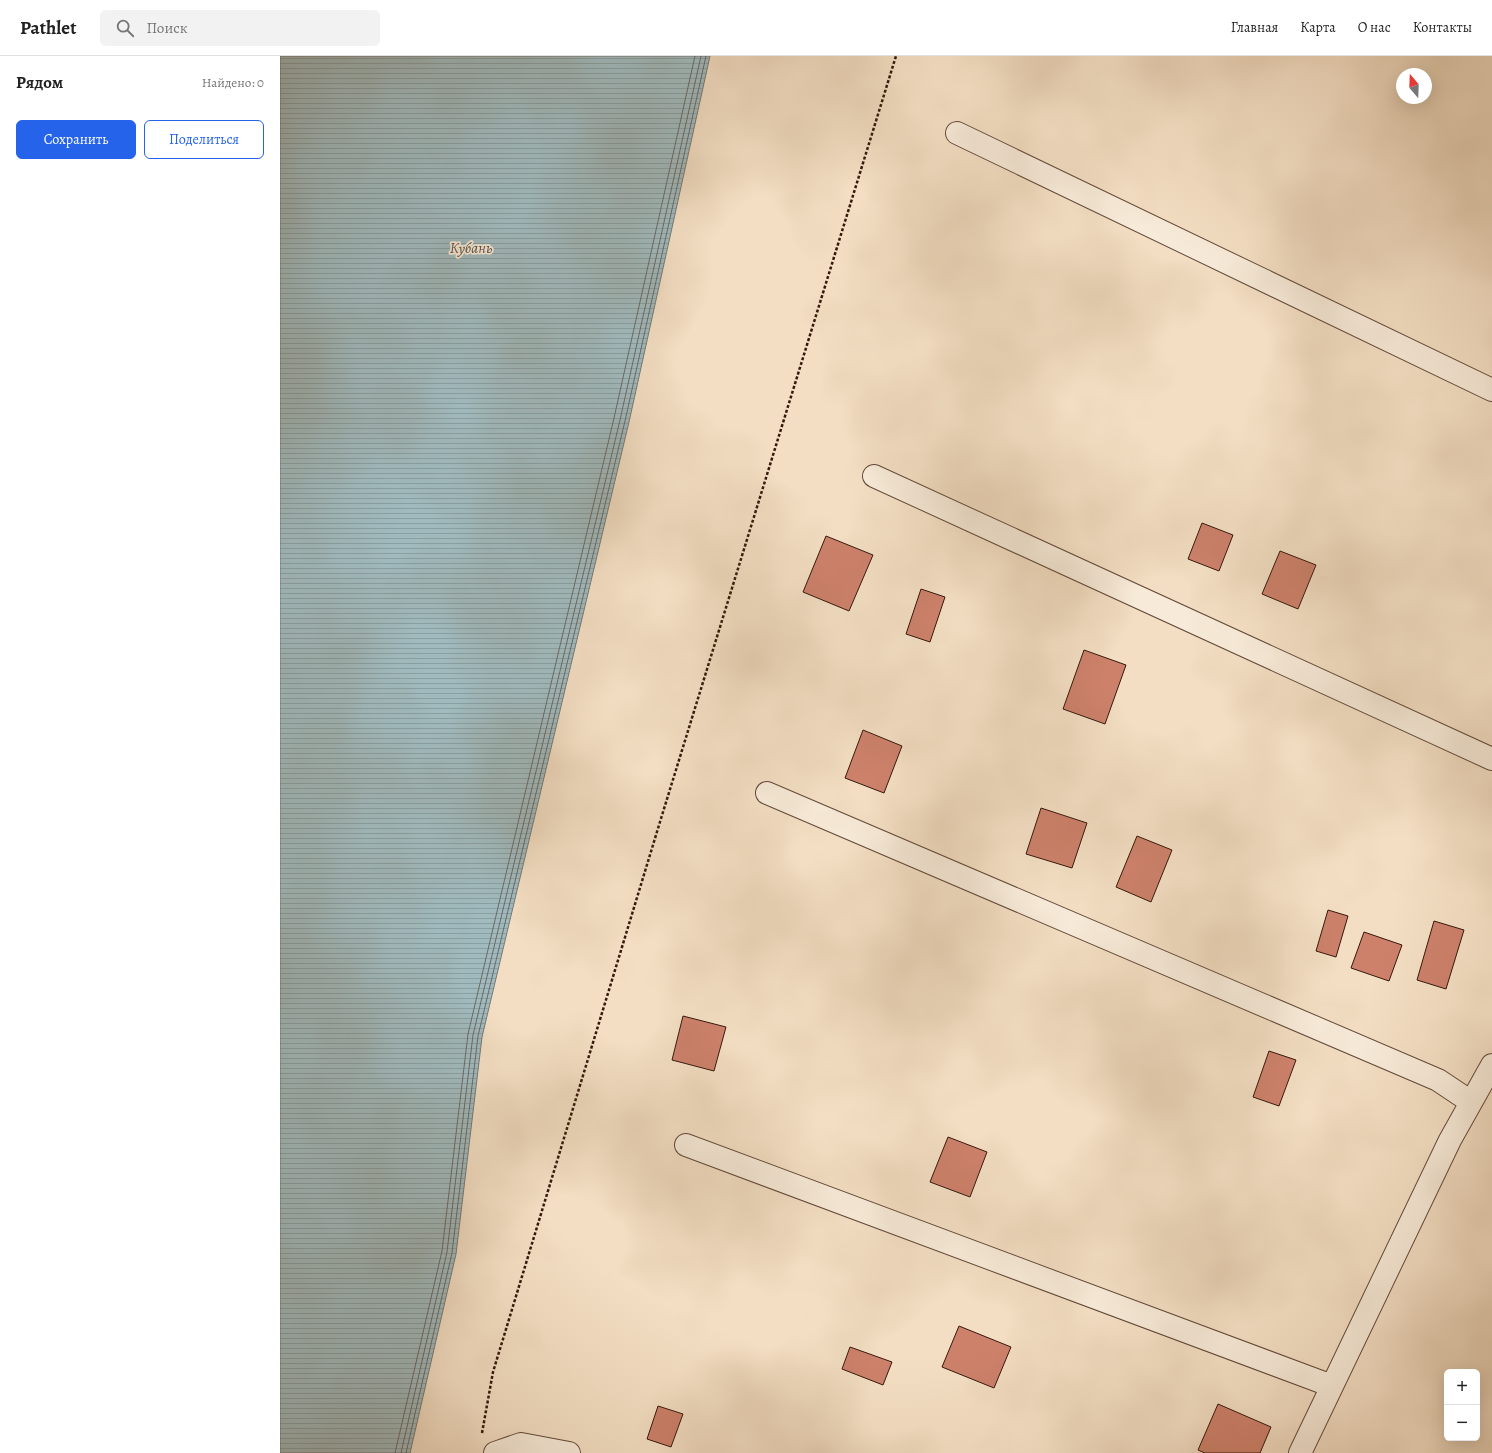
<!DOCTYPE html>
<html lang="ru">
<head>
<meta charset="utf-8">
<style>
	:root { --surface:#fff; --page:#f2f2f2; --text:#222; --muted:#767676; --line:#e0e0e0; --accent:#2563eb }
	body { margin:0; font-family:Alegreya,serif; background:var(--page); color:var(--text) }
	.controls { position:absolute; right:12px; bottom:12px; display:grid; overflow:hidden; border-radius:6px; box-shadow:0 4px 16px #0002 }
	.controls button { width:36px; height:36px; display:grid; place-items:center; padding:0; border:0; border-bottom:1px solid var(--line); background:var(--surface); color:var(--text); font:20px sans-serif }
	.compass { position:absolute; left:1116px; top:12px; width:36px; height:36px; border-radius:50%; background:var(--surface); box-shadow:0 4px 16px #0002; rotate:341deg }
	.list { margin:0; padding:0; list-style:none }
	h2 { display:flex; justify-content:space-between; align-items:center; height:52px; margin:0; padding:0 16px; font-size:17px }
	h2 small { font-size:13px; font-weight:400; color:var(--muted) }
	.actions { display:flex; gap:8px; padding:12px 16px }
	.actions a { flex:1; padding:9px 0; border:1px solid var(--accent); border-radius:6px; text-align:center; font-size:14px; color:var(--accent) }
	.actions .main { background:var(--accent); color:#fff }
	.icon { flex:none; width:22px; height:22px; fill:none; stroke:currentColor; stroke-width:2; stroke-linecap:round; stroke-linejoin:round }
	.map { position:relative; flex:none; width:1212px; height:1397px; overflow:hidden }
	header { display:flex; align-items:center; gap:24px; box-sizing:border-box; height:56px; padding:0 20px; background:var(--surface); border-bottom:1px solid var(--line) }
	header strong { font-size:19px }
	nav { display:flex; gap:22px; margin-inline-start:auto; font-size:14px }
	.search { width:280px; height:36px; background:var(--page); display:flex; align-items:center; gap:10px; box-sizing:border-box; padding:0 14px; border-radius:6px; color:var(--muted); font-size:15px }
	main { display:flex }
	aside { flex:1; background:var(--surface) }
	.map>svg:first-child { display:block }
	.water { fill:url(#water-rules); stroke:#757977 }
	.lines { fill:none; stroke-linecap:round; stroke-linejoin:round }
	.shore { stroke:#6a6965; stroke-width:1 }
	.building { fill:#cd816b; stroke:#35180c }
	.minor-casing { stroke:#644a3a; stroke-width:24 }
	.path { stroke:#35180c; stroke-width:2.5; stroke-dasharray:3 2; stroke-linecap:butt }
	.minor { stroke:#f7ead8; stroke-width:22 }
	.labels { text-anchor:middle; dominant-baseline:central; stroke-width:3.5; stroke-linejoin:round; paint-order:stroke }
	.water-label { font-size:15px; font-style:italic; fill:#5a514a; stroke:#f7ead8 }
</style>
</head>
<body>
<header>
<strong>Pathlet</strong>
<div class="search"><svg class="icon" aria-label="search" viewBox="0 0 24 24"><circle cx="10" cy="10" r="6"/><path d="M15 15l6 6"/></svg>Поиск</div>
<nav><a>Главная</a><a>Карта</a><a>О нас</a><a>Контакты</a></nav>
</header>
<main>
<aside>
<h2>Рядом<small>Найдено: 0</small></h2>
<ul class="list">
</ul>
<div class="actions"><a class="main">Сохранить</a><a>Поделиться</a></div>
</aside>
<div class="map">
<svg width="1212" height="1397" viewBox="0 0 1212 1397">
	<defs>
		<pattern id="water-rules" width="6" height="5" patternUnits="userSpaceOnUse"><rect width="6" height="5" fill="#a0babe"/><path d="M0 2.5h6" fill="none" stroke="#8a9fa2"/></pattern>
	</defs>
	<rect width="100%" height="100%" fill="#f3dec3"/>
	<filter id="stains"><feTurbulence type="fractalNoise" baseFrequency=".005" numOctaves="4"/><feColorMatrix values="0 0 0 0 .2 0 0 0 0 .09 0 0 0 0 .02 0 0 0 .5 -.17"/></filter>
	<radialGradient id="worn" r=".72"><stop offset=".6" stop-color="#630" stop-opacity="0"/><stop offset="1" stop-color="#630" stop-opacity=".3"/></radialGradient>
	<path class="water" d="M 0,0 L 430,0 L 349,366 L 202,981 L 176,1198 L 130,1397 L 0,1397 Z"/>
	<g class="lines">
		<path class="shore" d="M 115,1397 L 162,1195 L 188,978 L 334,362 L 415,0
			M 121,1397 L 167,1196 L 193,979 L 340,364 L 421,0
			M 126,1397 L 172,1197 L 198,980 L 345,365 L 426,0"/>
	</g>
	<path class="building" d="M 922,467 L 953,479 L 939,515 L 908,503 Z
		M 546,480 L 593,499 L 569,555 L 523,536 Z
		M 1000,495 L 1036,509 L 1018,553 L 982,538 Z
		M 641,533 L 665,541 L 650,586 L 626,578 Z
		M 804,594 L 846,609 L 825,668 L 783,653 Z
		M 583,674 L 622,690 L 604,737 L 565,722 Z
		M 761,752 L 807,767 L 792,812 L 746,798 Z
		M 857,780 L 892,794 L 871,846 L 836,831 Z
		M 1048,854 L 1068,860 L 1056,901 L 1036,895 Z
		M 1154,865 L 1184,874 L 1166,933 L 1137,924 Z
		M 1084,876 L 1122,889 L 1109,925 L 1071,912 Z
		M 403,960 L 446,971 L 434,1015 L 392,1004 Z
		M 989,995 L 1016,1004 L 999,1050 L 973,1041 Z
		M 668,1081 L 707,1096 L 690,1141 L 650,1126 Z
		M 679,1270 L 731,1291 L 714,1332 L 662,1311 Z
		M 570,1291 L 612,1306 L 603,1329 L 562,1313 Z
		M 938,1348 L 991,1371 L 980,1397 L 925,1397 L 918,1394 Z
		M 378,1350 L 403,1358 L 391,1391 L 367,1383 Z"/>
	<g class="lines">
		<g class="minor-casing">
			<path id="minor" d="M 677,77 L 1212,334
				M 594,420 L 1212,703
				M 487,737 L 1158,1024 L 1191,1046
				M 406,1089 L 1052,1330
				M 215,1397 L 241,1388 L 289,1397
				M 1020,1397 L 1170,1084 L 1212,1009"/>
		</g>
		<path class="path" d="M 202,1377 L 213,1316 L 383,756 L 616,0"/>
		<use href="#minor" class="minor"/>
	</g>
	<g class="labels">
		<g class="water-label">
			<text x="191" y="192">Кубань</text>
		</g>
	</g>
	<rect width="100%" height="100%" filter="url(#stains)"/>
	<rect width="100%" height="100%" fill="url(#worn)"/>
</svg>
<div class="controls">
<button>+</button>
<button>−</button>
</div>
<svg class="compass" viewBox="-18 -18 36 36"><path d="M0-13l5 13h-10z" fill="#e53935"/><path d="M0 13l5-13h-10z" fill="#767676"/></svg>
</div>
</main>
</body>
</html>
